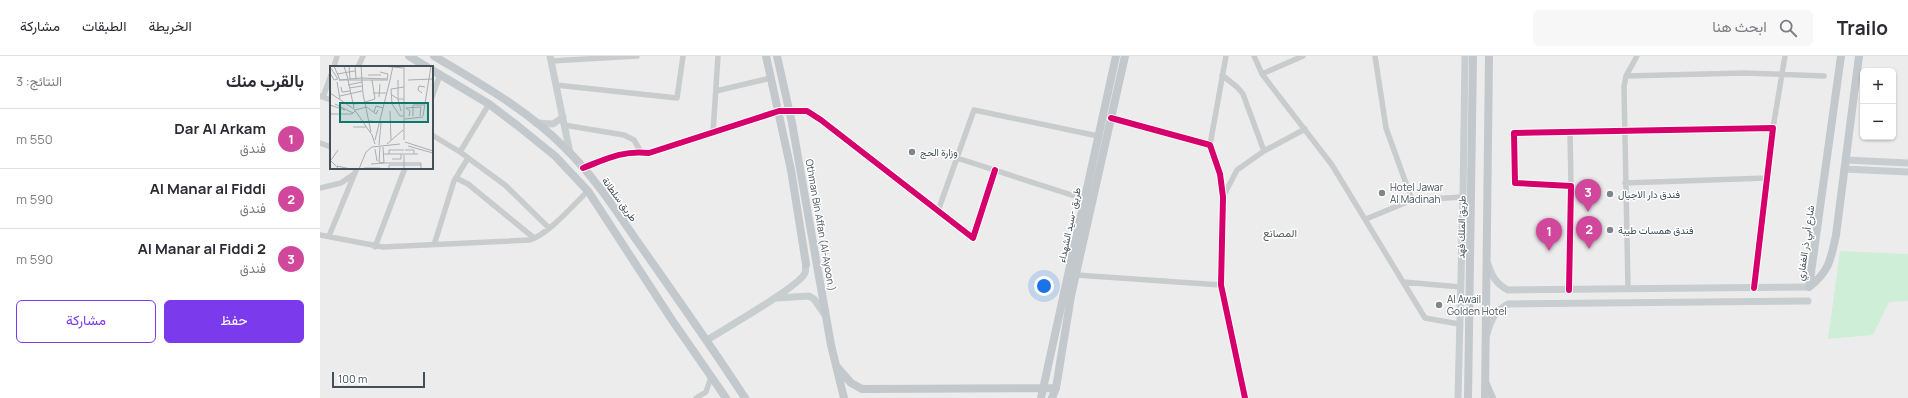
<!DOCTYPE html>
<html lang="ar">
<head>
<meta charset="utf-8">
<style>
	:root { --surface:#fff; --page:#f7f7f7; --text:#2b2b33; --muted:#7c7c81; --line:#e1e1e2; --accent:#7c3aed }
	body { margin:0; font-family:Manrope,Vazirmatn,sans-serif; background:var(--page); color:var(--text); direction:rtl }
	.controls { position:absolute; right:12px; top:12px; display:grid; overflow:hidden; border-radius:6px; box-shadow:0 1px 3px #0004 }
	.controls button { width:36px; height:36px; display:grid; place-items:center; padding:0; border:0; border-bottom:1px solid var(--line); background:var(--surface); color:var(--text); font:20px sans-serif }
	.scale { position:absolute; left:12px; bottom:10px; width:93px; box-sizing:border-box; padding-left:4px; border:2px solid #435059; border-top:0; font-size:11px; line-height:14px; white-space:nowrap; color:#435059; -webkit-text-stroke:3px #fff; paint-order:stroke }
	.you { position:absolute; left:724px; top:230px; width:14px; height:14px; margin:-10px; border:3px solid #fff; border-radius:50%; background:#1a73e8; box-shadow:0 0 0 6px #1a73e833 }
	.badge { display:grid; place-items:center; width:26px; height:26px; border-radius:50%; background:var(--accent); color:#fff; font-size:13px; font-weight:700 }
	.pin { position:absolute; translate:-50% -33px; filter:drop-shadow(0 1px 2px #0008) }
	.pin::after { content:''; position:absolute; top:21px; width:14px; height:12px; background:inherit; clip-path:polygon(0 0,100% 0,50% 100%) }
	.list { margin:0; padding:0; list-style:none }
	h2 { display:flex; justify-content:space-between; align-items:center; height:52px; margin:0; padding:0 16px; font-size:17px }
	h2 small { font-size:13px; font-weight:400; color:var(--muted) }
	.list li { display:grid; grid-template-columns:26px 1fr auto; gap:12px; align-items:center; box-sizing:border-box; height:60px; padding:0 16px; border-top:1px solid var(--line) }
	.list b { display:block; font-size:15px; white-space:nowrap }
	.list p { margin:0; font-size:13px; white-space:nowrap; color:var(--muted) }
	.list em { font-size:13px; font-style:normal; color:var(--muted) }
	.actions { display:flex; gap:8px; padding:12px 16px }
	.actions a { flex:1; padding:9px 0; border:1px solid var(--accent); border-radius:6px; text-align:center; font-size:14px; color:var(--accent) }
	.actions .main { background:var(--accent); color:#fff }
	.icon { flex:none; width:22px; height:22px; fill:none; stroke:currentColor; stroke-width:2; stroke-linecap:round; stroke-linejoin:round }
	.map { position:relative; flex:none; width:1588px; height:342px; overflow:hidden; direction:ltr }
	header { display:flex; align-items:center; gap:24px; box-sizing:border-box; height:56px; padding:0 20px; background:var(--surface); border-bottom:1px solid var(--line) }
	header strong { font-size:19px }
	nav { display:flex; gap:22px; margin-inline-start:auto; font-size:14px }
	.search { width:280px; height:36px; background:var(--page); display:flex; align-items:center; gap:10px; box-sizing:border-box; padding:0 14px; border-radius:6px; color:var(--muted); font-size:15px }
	main { display:flex }
	aside { flex:1; background:var(--surface) }
	.map>svg:first-child { display:block }
	.green { fill:#cfeed8 }
	.lines { fill:none; stroke-linecap:round; stroke-linejoin:round }
	.street { stroke:#c8cccd; stroke-width:5.5 }
	.secondary { stroke:#c8cdcf; stroke-width:7 }
	.primary { stroke:#c3c8cc; stroke-width:8 }
	.cycleway-casing { stroke:#fff; stroke-width:8 }
	.cycleway { stroke:#d6006c; stroke-width:6 }
	.poi-dot { fill:#7e878c; stroke:#fff; stroke-width:1.5 }
	.labels { text-anchor:middle; dominant-baseline:central; stroke-width:3; stroke-linejoin:round; paint-order:stroke }
	.poi-label { font-size:10px; fill:#435059; stroke:#fff; text-anchor:start }
	.street-label { font-size:10px; fill:#435059; stroke:#fff }
	.neighbourhood-label { font-size:11px; fill:#585c60; stroke:#fff }
	.inset-road { fill:none; stroke:#a9aeb1; stroke-width:1 }
	.view { fill:#0f766e; fill-opacity:0.15; stroke:#0f766e; stroke-width:2 }
	.inset-edge { fill:none; stroke:#435059; stroke-width:2 }
</style>
</head>
<body>
<header>
<strong>Trailo</strong>
<div class="search"><svg class="icon" aria-label="search" viewBox="0 0 24 24"><circle cx="10" cy="10" r="6"/><path d="M15 15l6 6"/></svg>ابحث هنا</div>
<nav><a>الخريطة</a><a>الطبقات</a><a>مشاركة</a></nav>
</header>
<main>
<div class="map">
<svg width="1588" height="342" viewBox="0 0 1588 342">
	<rect width="100%" height="100%" fill="#edecec"/>
	<path class="green" d="M 1520,195 L 1588,198 L 1588,245 L 1569,246 L 1553,279 L 1508,283 Z"/>
	<g class="lines">
		<path class="street" d="M 934,0 L 942,18 L 1012,109 L 1083,226 L 1141,231
			M 1055,0 L 1066,72 L 1092,144
			M 231,5 L 317,0
			M 14,11 L 17,0
			M 38,11 L 43,0
			M 942,18 L 983,0
			M 902,19 L 917,31 L 923,38 L 944,95
			M 1306,20 L 1317,0
			M 236,29 L 357,42 L 363,0
			M 396,35 L 451,22
			M 0,40 L 11,44
			M 3,41 L 11,19
			M 112,41 L 120,19
			M 791,62 L 890,89 L 900,118 L 903,141 L 901,229 L 925,342
			M 244,69 L 304,79 L 314,84 L 321,96
			M 1453,72 L 1465,0
			M 1250,76 L 1251,130
			M 393,77 L 398,0
			M 112,79 L 140,96 L 185,129 L 229,172
			M 0,87 L 11,91
			M 890,89 L 906,0
			M 140,96 L 169,48
			M 637,102 L 764,143
			M 263,112 C 286,103 303,94 329,97 L 459,55 L 487,55 L 501,64 L 653,182 L 675,114
			M 136,122 L 148,128 L 214,182
			M 1305,127 L 1447,122
			M 0,132 L 21,127 L 34,118
			M 903,141 L 917,114 L 944,95 L 985,73
			M 618,155 L 654,54 L 778,80
			M 1046,163 L 1092,144 L 1143,141
			M 0,179 L 63,191 L 210,184 C 231,176 252,150 268,135
			M 9,180 L 37,112
			M 114,189 L 134,125 L 148,102
			M 55,191 L 85,112
			M 756,219 L 901,229
			M 1083,226 L 1105,262 L 1139,268
			M 1308,233 L 1304,31 L 1306,20 L 1424,17 L 1504,20
			M 1249,234 L 1251,130 L 1195,127 L 1194,77 L 1453,72 L 1434,232
			M 376,342 L 386,336 L 391,321"/>
		<path class="secondary" d="M 230,0 L 250,97
			M 216,67 L 233,68 L 243,61
			M 1526,104 L 1588,107
			M 1524,113 L 1588,116
			M 1168,208 C 1172,220 1176,228 1188,234 L 1489,231
			M 457,242 L 489,240 L 494,243 L 505,259
			M 1167,278 C 1171,263 1175,255 1188,248 L 1488,245
			M 387,284 C 403,274 480,230 485,217 C 486,215 485,211 486,208
			M 1138,342 L 1143,141 L 1145,0"/>
		<path class="primary" d="M 89,0 L 107,11
			M 114,0 C 159,27 208,54 245,92 C 275,121 298,158 322,192 C 357,242 392,291 425,342
			M 446,0 L 471,114 L 486,208
			M 457,0 L 472,67 L 511,289 L 524,342
			M 112,14 L 169,48 L 198,70 L 235,100 L 268,135 L 352,264 L 406,342
			M 1489,231 C 1509,216 1511,203 1516,179 L 1539,0
			M 1489,231 L 1521,0
			M 517,311 L 531,327 L 542,333 L 736,332
			M 1166,328 L 1172,342
			M 721,342 L 796,0
			M 732,342 L 736,332 L 751,240 L 805,0
			M 1148,342 L 1153,0
			M 1165,342 L 1169,0"/>
		<g class="cycleway-casing">
			<path id="cycleway" d="M 791,62 L 890,89 L 900,118 L 903,141 L 901,229 L 925,342
				M 263,112 C 286,103 303,94 329,97 L 459,55 L 487,55 L 501,64 L 653,182 L 675,114
				M 1249,234 L 1251,130 L 1195,127 L 1194,77 L 1453,72 L 1434,232"/>
		</g>
		<use href="#cycleway" class="cycleway"/>
	</g>
	<g class="poi-dot">
		<circle cx="592" cy="96" r="4"/>
		<circle cx="1062" cy="137" r="4"/>
		<circle cx="1290" cy="138" r="4"/>
		<circle cx="1290" cy="174" r="4"/>
		<circle cx="1119" cy="249" r="4"/>
	</g>
	<g class="labels">
		<g class="poi-label">
			<text x="600" y="96">وزارة الحج</text>
			<text x="1070" y="131">Hotel Jawar<tspan x="1070" dy="12">Al Madinah</tspan></text>
			<text x="1298" y="138">فندق دار الاجيال</text>
			<text x="1298" y="174">فندق همسات طيبة</text>
			<text x="1127" y="243">Al Awail<tspan x="1127" dy="12">Golden Hotel</tspan></text>
		</g>
		<g class="street-label">
			<text transform="translate(300 143) rotate(54)">طريق سلطانة</text>
			<text transform="translate(501 169) rotate(80)">Othman Bin Affan (Al-Ayoon.)</text>
			<text transform="translate(749 169) rotate(-78)">طريق -سيد الشهداء</text>
			<text transform="translate(1141 171) rotate(-89)">طريق الملك فهد</text>
			<text transform="translate(1485 187) rotate(-82)">شارع أبي ذر الغفاري</text>
		</g>
		<g class="neighbourhood-label">
			<text x="960" y="176">المصانع</text>
		</g>
	</g>
	<g transform="translate(10 10)">
		<rect width="103" height="103" fill="#edecec"/>
		<path class="inset-road" d="M 4,0 L 10,14M 14,0 L 18,13M 19,0 L 20,13M 25,0 L 26,12M 31,0 L 33,28 L 41,66M 53,0 L 73,2M 0,1 L 8,13 L 4,14 L 0,7M 50,6 L 58,8 L 57,13M 7,8 L 25,5M 38,9 L 51,9M 58,13 L 31,12 L 9,14 L 58,14M 18,14 L 24,42M 60,14 L 63,0M 78,14 L 103,13M 7,16 L 10,33M 18,19 L 32,16M 11,21 L 12,26 L 20,25M 19,22 L 32,20M 61,23 L 62,38 L 70,50 L 73,50M 61,23 L 74,21M 0,27 L 24,43 L 42,69 L 45,78M 43,27 L 56,27M 92,27 L 88,24 L 89,20 L 95,21M 62,29 L 68,33 L 68,14M 10,30 L 32,25M 49,31 L 50,18M 35,36 L 45,33 L 42,14M 5,38 L 23,47M 23,38 L 35,37M 0,39 L 15,44M 25,44 L 37,41 L 46,48 L 48,44M 60,45 L 61,74M 71,45 L 68,33 L 74,33M 44,46 L 46,40 L 53,42M 0,48 L 22,48 L 25,45M 79,50 L 80,45 L 76,42 L 91,41 L 90,50M 83,50 L 83,39 L 94,39M 93,50 L 101,0M 75,53 L 93,51M 39,55 L 51,56M 23,61 L 36,61M 45,74 L 60,14M 74,74 L 74,0M 75,76 L 103,85M 57,78 L 73,64M 49,79 L 51,57M 78,80 L 103,87M 50,81 L 49,96 L 54,97M 53,81 L 54,97M 45,83 L 47,95M 75,84 L 84,84 L 84,88M 54,88 L 88,88M 59,88 L 59,84 L 74,84M 74,89 L 74,103M 62,93 L 71,93 L 71,88M 0,94 L 9,103M 1,94 L 8,84M 54,97 L 91,97 L 91,103M 41,98 L 54,97M 7,100 L 21,103M 34,102 L 50,102M 29,103 L 36,86 L 42,81 L 70,78M 59,103 L 59,99 L 91,99"/>
		<path class="view" d="M 10,37 L 98,37 L 98,56 L 10,56 Z"/>
		<rect width="103" height="103" class="inset-edge"/>
	</g>
</svg>
<div class="controls">
<button>+</button>
<button>−</button>
</div>
<div class="scale">100 m</div>
<div class="you"></div>
<div class="pin badge" style="left:1229px;top:195px;background:#d1479c">1</div>
<div class="pin badge" style="left:1269px;top:193px;background:#d1479c">2</div>
<div class="pin badge" style="left:1268px;top:156px;background:#d1479c">3</div>
</div>
<aside>
<h2>بالقرب منك<small>النتائج: 3</small></h2>
<ul class="list">
<li><span class="badge" style="background:#d1479c">1</span><div><b>Dar Al Arkam</b><p>فندق</p></div><em>550 m</em></li>
<li><span class="badge" style="background:#d1479c">2</span><div><b>Al Manar al Fiddi</b><p>فندق</p></div><em>590 m</em></li>
<li><span class="badge" style="background:#d1479c">3</span><div><b>Al Manar al Fiddi 2</b><p>فندق</p></div><em>590 m</em></li>
</ul>
<div class="actions"><a class="main">حفظ</a><a>مشاركة</a></div>
</aside>
</main>
</body>
</html>
